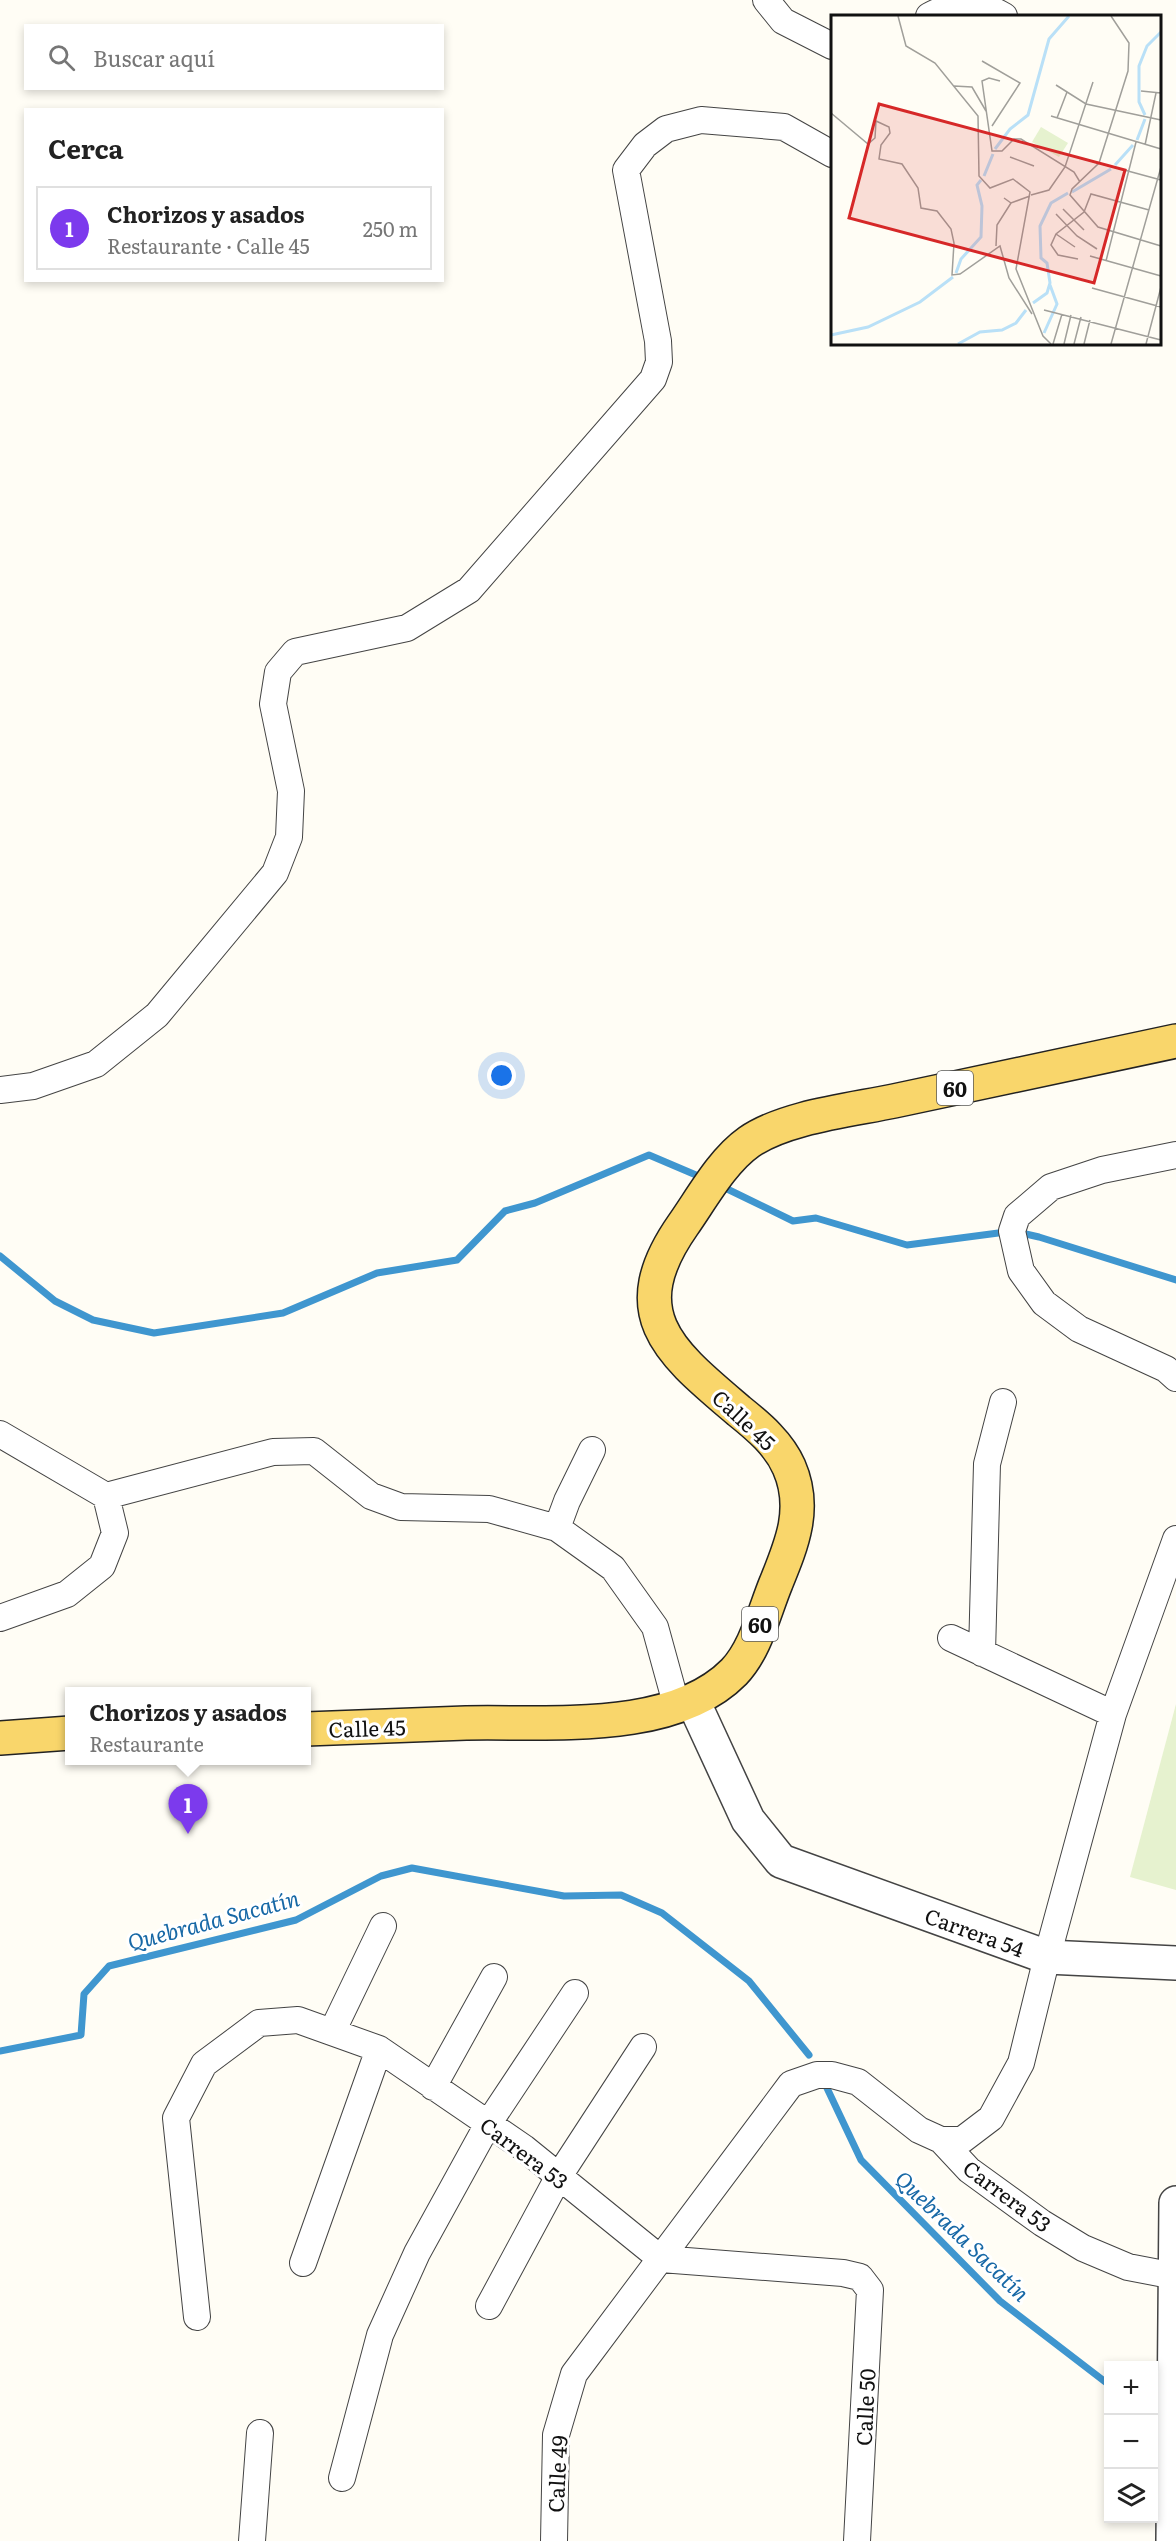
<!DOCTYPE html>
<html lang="es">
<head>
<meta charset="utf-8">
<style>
	:root { --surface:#fff; --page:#f6f6f6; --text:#222; --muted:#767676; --line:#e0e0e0; --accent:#7c3aed }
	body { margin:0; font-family:Literata,serif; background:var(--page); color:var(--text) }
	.controls { position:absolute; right:18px; bottom:18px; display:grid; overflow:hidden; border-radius:0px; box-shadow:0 3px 9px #0003 }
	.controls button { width:54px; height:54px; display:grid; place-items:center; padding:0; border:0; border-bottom:2px solid var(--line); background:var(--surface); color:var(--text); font:30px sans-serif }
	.you { position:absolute; left:502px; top:1076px; width:21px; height:21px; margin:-15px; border:4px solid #fff; border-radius:50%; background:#1a73e8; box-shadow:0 0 0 9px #1a73e833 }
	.badge { display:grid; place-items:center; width:39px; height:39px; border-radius:50%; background:var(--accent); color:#fff; font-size:20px; font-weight:700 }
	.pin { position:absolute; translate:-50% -50px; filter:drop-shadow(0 2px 3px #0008) }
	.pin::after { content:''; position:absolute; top:32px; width:21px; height:18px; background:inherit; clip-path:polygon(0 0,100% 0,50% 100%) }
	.popup { position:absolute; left:65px; top:1687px; width:246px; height:78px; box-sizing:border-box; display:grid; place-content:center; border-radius:0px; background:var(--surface); filter:drop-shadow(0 2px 4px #0005); font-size:20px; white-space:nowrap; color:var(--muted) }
	.popup b { font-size:22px; color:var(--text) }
	.popup::after { content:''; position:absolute; left:50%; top:100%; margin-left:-12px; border:12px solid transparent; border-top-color:var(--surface) }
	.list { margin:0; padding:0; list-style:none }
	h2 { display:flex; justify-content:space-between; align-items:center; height:78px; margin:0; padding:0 24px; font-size:26px }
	h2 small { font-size:20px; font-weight:400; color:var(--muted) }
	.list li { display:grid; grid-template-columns:39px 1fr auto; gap:18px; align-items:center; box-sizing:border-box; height:84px; margin:0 12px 12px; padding:0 12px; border:2px solid var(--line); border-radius:0px }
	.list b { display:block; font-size:22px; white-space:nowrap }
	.list p { margin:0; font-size:20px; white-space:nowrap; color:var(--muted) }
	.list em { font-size:20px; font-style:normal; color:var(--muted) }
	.icon { flex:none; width:33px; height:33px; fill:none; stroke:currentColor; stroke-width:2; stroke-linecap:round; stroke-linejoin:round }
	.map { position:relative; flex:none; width:1176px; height:2541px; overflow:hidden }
	.search { position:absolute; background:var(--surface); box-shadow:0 3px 9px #0003; left:24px; top:24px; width:420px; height:66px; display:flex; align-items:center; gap:15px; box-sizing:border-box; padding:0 21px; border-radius:0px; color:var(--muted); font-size:22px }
	.panel { position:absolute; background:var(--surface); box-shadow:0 3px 9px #0003; left:24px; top:108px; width:420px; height:174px; border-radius:0px }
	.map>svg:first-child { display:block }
	.pitch { fill:#e6f2cf }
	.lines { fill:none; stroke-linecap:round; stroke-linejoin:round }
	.stream { stroke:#3f96cf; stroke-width:7 }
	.minor-casing { stroke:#444; stroke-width:28 }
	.tertiary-casing { stroke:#444; stroke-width:36 }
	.primary-casing { stroke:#222; stroke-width:36 }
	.minor { stroke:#fff; stroke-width:26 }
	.tertiary { stroke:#fff; stroke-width:33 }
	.primary { stroke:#f9d66b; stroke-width:33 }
	.labels { text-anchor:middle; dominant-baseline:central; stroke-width:6; stroke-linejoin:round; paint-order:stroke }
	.shield { fill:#fff; stroke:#585858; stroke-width:1.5 }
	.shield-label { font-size:20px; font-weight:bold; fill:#111 }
	.street-label { font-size:21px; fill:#111; stroke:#fff }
	.water-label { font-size:22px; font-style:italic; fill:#1768a6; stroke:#fff }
	.inset-river { fill:none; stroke:#b9e0f7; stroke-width:3 }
	.inset-road { fill:none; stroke:#a09f9a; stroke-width:1.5 }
	.view { fill:#d62828; fill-opacity:0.15; stroke:#d62828; stroke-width:3 }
	.inset-edge { fill:none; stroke:#111; stroke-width:3 }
</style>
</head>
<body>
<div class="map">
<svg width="1176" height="2541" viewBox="0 0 1176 2541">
	<rect width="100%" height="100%" fill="#fffdf5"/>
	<path class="pitch" d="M 1176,1704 L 1176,1890 L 1130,1877 Z"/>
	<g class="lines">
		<path class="stream" d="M 721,1186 L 793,1221 L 816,1218 L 907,1245 L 1006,1232
			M 1017,1232 L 1039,1237 L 1176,1280
			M 0,1256 L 55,1301 L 93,1320 L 154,1333 L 283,1313 L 377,1273 L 457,1260 L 505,1211 L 535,1203 L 649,1155 L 703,1178
			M 0,2051 L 81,2035 L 84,1994 L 109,1966 L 296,1920 L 381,1876 L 412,1868 L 564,1896 L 621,1895 L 662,1913 L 749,1981 L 809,2055
			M 826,2086 L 861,2160 L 1000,2301 L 1108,2384"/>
		<g class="minor-casing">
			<path id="minor" d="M 766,0 L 783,21 L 832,46
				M 929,16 C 957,1 977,0 1004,16
				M 0,1090 L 33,1086 L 96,1064 L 157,1015 L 275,873 L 289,837 L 291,791 L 273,704 L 278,672 L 295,652 L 407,628 L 469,590 L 653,379 L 659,362 L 658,341 L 626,170 L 645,145 L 666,129 L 701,120 L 784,127 L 832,154
				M 1176,1155 L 1102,1170 L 1051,1187 L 1017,1216 L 1012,1231 L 1021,1271 L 1044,1303 L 1079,1329 L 1166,1369 L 1176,1378
				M 0,1434 L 106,1496 L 115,1533 L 102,1566 L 67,1594 L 0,1618
				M 592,1450 L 567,1501 L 557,1528 L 613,1568 L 655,1627 L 677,1707
				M 106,1496 L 273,1452 L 314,1451 L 371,1496 L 401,1507 L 489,1509 L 557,1528
				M 951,1638 L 1113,1714
				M 982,1653 L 987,1464 L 1003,1402
				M 332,2032 L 383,1926
				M 433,2087 L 494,1977
				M 941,2140 L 962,2140 L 991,2118 L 1021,2063 L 1047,1957 L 1113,1714 L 1176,1539
				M 303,2263 L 379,2049
				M 489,2306 L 559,2176 L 643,2047
				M 197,2317 L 176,2118 L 204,2064 L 259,2023 L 298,2020 L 379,2049 L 524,2148 L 661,2259 L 843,2273 L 860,2277 L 870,2290 L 857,2541
				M 342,2478 L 380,2335 L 417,2253 L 488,2124 L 575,1993
				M 252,2541 L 260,2433
				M 554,2541 L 556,2435 L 574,2374 L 791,2084 L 817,2075 L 832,2075 L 858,2082 L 919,2130 L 941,2140 L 969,2170 L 1042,2223 L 1083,2248 L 1128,2267 L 1175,2276"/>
		</g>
		<g class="tertiary-casing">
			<path id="tertiary" d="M 693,1701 L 748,1820 L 781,1861 L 1047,1957 L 1176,1963
				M 1173,2541 L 1176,2203"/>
		</g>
		<g class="primary-casing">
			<path id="primary" d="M 306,1729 C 360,1727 413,1725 466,1723 C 547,1721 672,1735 734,1672 C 756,1649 764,1612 776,1583 C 792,1544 807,1508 789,1467 C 779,1444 759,1427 739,1411 C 671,1353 620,1315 683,1225 C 702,1198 722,1161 749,1142 C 785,1117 851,1110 894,1101 C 988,1081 1082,1061 1176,1041
				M 0,1738 L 70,1733"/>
		</g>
		<use href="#minor" class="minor"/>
		<use href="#tertiary" class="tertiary"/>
		<use href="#primary" class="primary"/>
	</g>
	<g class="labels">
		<g class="shield">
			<rect x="937" y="1071" width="36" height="34" rx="4.5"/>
			<rect x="742" y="1607" width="36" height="34" rx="4.5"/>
		</g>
		<g class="shield-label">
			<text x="955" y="1088">60</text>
			<text x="760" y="1624">60</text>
		</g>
		<g class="street-label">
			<text transform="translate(745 1419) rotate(43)">Calle 45</text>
			<text transform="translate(367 1727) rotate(-2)">Calle 45</text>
			<text transform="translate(975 1931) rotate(20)">Carrera 54</text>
			<text transform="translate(525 2152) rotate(37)">Carrera 53</text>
			<text transform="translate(1008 2195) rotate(37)">Carrera 53</text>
			<text transform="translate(864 2407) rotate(-87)">Calle 50</text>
			<text transform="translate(556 2474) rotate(-87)">Calle 49</text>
		</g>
		<g class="water-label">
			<text transform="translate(213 1919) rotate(-15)">Quebrada Sacatín</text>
			<text transform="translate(963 2235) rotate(44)">Quebrada Sacatín</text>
		</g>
	</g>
	<g transform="translate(831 15)">
		<rect width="330" height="330" fill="#fffdf5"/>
		<path d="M 210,112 L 237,128 L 228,142 L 201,127 Z" fill="#e6f2cf"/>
		<path class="inset-river" d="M 314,100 L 308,87 L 308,51 L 316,31 L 330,17M 306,125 L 314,104M 164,134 L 179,114 L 197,100 L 218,24 L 238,1M 284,150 L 302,130M 153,161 L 162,139M 241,177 L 280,154M 125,258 L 130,244 L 150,222 L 151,191 L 146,170 L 150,165M 202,288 L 216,278 L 219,268 L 216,248 L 210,243 L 209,211 L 220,188 L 237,178M 213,318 L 226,289 L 219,270M 0,320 L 37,312 L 89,287 L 122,262M 127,329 L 149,317 L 171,315 L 185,308 L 195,295"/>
		<path class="inset-road" d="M 67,1 L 75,31 L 104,48 L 147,101 L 148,161 L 159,173 L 182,164 L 199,177 L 185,254 L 212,321 L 220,329M 280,1 L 298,28 L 297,56 L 268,148 L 241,174 L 239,180 L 267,212 L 330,231M 151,46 L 189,68 L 161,111M 169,66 L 158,63 L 151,66 L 161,136 L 171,136 L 183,124 L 190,124 L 243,157 L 249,167M 225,70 L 255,89 L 330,105M 123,71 L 141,72 L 155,96M 310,76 L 330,78M 0,98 L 37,129 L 44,123 L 45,106 L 58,112 L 59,118 L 50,130 L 48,144 L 71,149 L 87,173 L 90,193 L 106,196 L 120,214 L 123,228 L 121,260 L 129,259 L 169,231 L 178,263 L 201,299M 220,101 L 330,134M 226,103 L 236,77M 314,130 L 325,78M 238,140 L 330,165M 179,142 L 203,151M 200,180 L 218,175 L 234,152 L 262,67M 173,183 L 180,188 L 199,181M 232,194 L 253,215M 225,199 L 246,221 L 266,234M 225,219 L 244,232M 165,231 L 166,210 L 180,188M 259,241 L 330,261M 247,244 L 227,240 L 220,230 L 225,219 L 253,197 L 260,179 L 318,195M 275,246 L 305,127M 261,273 L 330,292M 213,295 L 330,325M 222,329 L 231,299M 233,329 L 240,300M 243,329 L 250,302M 253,329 L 259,305M 280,329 L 330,152M 315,329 L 330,272"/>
		<path class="view" d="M 48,89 L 294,155 L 263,268 L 18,203 Z"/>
		<rect width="330" height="330" class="inset-edge"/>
	</g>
</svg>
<div class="controls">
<button>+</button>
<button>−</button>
<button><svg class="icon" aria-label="layers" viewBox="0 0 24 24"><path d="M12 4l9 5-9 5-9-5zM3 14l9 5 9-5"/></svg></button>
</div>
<div class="you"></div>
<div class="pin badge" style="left:188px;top:1834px">1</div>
<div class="popup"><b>Chorizos y asados</b>Restaurante</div>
<div class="search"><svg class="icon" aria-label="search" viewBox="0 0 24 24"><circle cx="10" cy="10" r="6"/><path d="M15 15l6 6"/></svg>Buscar aquí</div>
<section class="panel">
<h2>Cerca<small></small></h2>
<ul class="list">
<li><span class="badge">1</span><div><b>Chorizos y asados</b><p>Restaurante · Calle 45</p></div><em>250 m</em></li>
</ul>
</section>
</div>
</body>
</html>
